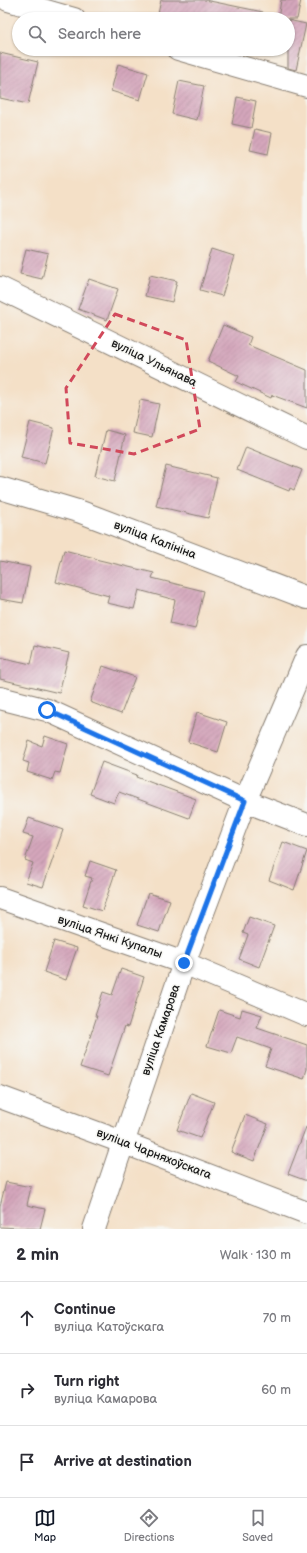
<!DOCTYPE html>
<html lang="en">
<head>
<meta charset="utf-8">
<style>
	:root { --surface:#fff; --page:#f2f2f3; --text:#2b2b33; --muted:#7c7c81; --line:#e1e1e2; --accent:#111827 }
	body { margin:0; font-family:"Balsamiq Sans",sans-serif; background:var(--page); color:var(--text) }
	.stop { position:absolute; width:12px; height:12px; margin:-9px; border:3px solid #1a73e8; border-radius:50%; background:#fff }
	.stop.end { background:#1a73e8; border-color:#fff; box-shadow:0 1px 4px #0008 }
	.list { margin:0; padding:0; list-style:none }
	h2 { display:flex; justify-content:space-between; align-items:center; height:52px; margin:0; padding:0 16px; font-size:17px }
	h2 small { font-size:13px; font-weight:400; color:var(--muted) }
	.list li { display:grid; grid-template-columns:26px 1fr auto; gap:12px; align-items:center; box-sizing:border-box; height:72px; padding:0 16px; border-top:1px solid var(--line) }
	.list b { display:block; font-size:15px; white-space:nowrap }
	.list p { margin:0; font-size:13px; white-space:nowrap; color:var(--muted) }
	.list em { font-size:13px; font-style:normal; color:var(--muted) }
	.icon { flex:none; width:22px; height:22px; fill:none; stroke:currentColor; stroke-width:2; stroke-linecap:round; stroke-linejoin:round }
	.map { position:relative; flex:none; width:307px; height:1229px; overflow:hidden }
	.search { position:absolute; background:var(--surface); box-shadow:0 1px 3px #0004; left:12px; right:12px; top:12px; height:44px; display:flex; align-items:center; gap:10px; box-sizing:border-box; padding:0 14px; border-radius:22px; color:var(--muted); font-size:15px }
	.sheet { height:268px; background:var(--surface) }
	nav { display:flex; justify-content:space-around; align-items:center; box-sizing:border-box; height:56px; border-top:1px solid var(--line); background:var(--surface); font-size:11px; color:var(--muted) }
	nav a { display:grid; justify-items:center; gap:2px }
	nav .on { color:var(--accent) }
	.map>svg:first-child { display:block }
	.building { fill:url(#building-hatch) }
	.lines { fill:none; stroke-linecap:round; stroke-linejoin:round }
	.minor-casing { stroke:#887e72; stroke-width:24 }
	.minor { stroke:#fff; stroke-width:22 }
	.route { stroke:#1a73e8; stroke-width:5 }
	.marked { fill:none; stroke:#d1495b; stroke-width:3; stroke-dasharray:8 5; stroke-linejoin:round }
	.labels { text-anchor:middle; dominant-baseline:central; stroke-width:3; stroke-linejoin:round; paint-order:stroke }
	.street-label { font-size:12px; fill:#1c1c1c; stroke:#f6f6f2 }
</style>
</head>
<body>
<div class="map">
<svg width="307" height="1229" viewBox="0 0 307 1229">
	<defs>
		<pattern id="building-hatch" width="6" height="6" patternUnits="userSpaceOnUse"><rect width="6" height="6" fill="#d4a6bb"/><path d="M-1 1l2-2M0 6l6-6M5 7l2-2" fill="none" stroke="#b58ea0"/></pattern>
	</defs>
	<rect width="100%" height="100%" fill="#f6f6f2"/>
	<filter id="ink" filterUnits="userSpaceOnUse"><feTurbulence type="fractalNoise" baseFrequency=".025" numOctaves="2"/><feDisplacementMap in="SourceGraphic" scale="8" xChannelSelector="R" yChannelSelector="G"/><feConvolveMatrix kernelMatrix="1 2 1 2 8 2 1 2 1" color-interpolation-filters="sRGB"/></filter>
	<filter id="wash" filterUnits="userSpaceOnUse"><feTurbulence type="fractalNoise" baseFrequency=".012" numOctaves="4" result="noise"/><feDisplacementMap in="SourceGraphic" scale="16" xChannelSelector="R" yChannelSelector="G"/><feGaussianBlur stdDeviation="0.9" result="paint"/><feColorMatrix in="noise" values="0 0 0 0 0 0 0 0 0 0 0 0 0 0 0 0 0 1.4 0 .05"/><feComposite in="paint" operator="in"/></filter>
	<g filter="url(#wash)">
		<rect width="100%" height="100%" fill="#f4e0c7"/>
		<g id="blocks">
			<path class="building" d="M 161,0 L 205,0 L 263,12 L 262,19 L 183,19 L 167,16 L 158,14 Z
				M 281,0 L 301,0 L 297,19 L 278,19 Z
				M 288,20 L 306,24 L 296,70 L 288,68 Z
				M 0,53 L 38,62 L 28,104 L 0,98 Z
				M 118,64 L 148,73 L 140,100 L 111,91 Z
				M 179,81 L 204,86 L 197,120 L 172,114 Z
				M 237,97 L 256,101 L 251,128 L 232,124 Z
				M 255,129 L 272,133 L 268,154 L 250,150 Z
				M 26,249 L 48,254 L 42,279 L 20,274 Z
				M 212,249 L 234,256 L 222,296 L 200,290 Z
				M 150,275 L 177,281 L 172,302 L 145,296 Z
				M 89,279 L 118,289 L 107,320 L 78,309 Z
				M 223,325 L 251,337 L 248,345 L 307,370 L 307,408 L 272,395 L 271,398 L 236,382 L 239,376 L 208,361 Z
				M 140,400 L 159,404 L 152,437 L 133,433 Z
				M 30,422 L 54,428 L 45,463 L 21,457 Z
				M 106,430 L 125,435 L 115,481 L 95,476 Z
				M 246,447 L 302,470 L 294,490 L 290,488 L 289,491 L 237,470 Z
				M 166,466 L 217,478 L 208,518 L 156,506 Z
				M 64,550 L 95,558 L 95,559 L 154,573 L 152,578 L 204,591 L 195,629 L 170,623 L 175,600 L 139,590 L 134,609 L 107,603 L 109,596 L 56,582 Z
				M 0,561 L 30,567 L 23,603 L 0,599 Z
				M 35,645 L 69,653 L 59,693 L 0,679 L 0,657 L 31,664 Z
				M 103,666 L 135,677 L 121,714 L 90,702 Z
				M 197,712 L 227,722 L 218,752 L 188,742 Z
				M 45,736 L 68,744 L 60,773 L 55,772 L 52,780 L 27,772 L 29,763 L 23,761 L 29,741 L 42,746 Z
				M 102,762 L 137,775 L 136,777 L 196,799 L 189,818 L 119,792 L 114,803 L 90,794 Z
				M 29,818 L 63,830 L 43,887 L 26,882 L 33,863 L 25,860 L 33,837 L 23,834 Z
				M 283,842 L 307,851 L 294,890 L 269,880 Z
				M 90,861 L 116,870 L 102,911 L 83,905 L 92,878 L 85,876 Z
				M 148,893 L 170,900 L 159,932 L 137,925 Z
				M 249,917 L 274,926 L 259,967 L 239,959 L 248,935 L 243,933 Z
				M 54,941 L 77,948 L 66,980 L 44,972 Z
				M 121,969 L 144,977 L 128,1027 L 125,1026 L 108,1076 L 80,1067 L 97,1016 L 95,1016 L 103,992 L 112,995 Z
				M 242,1009 L 262,1015 L 257,1028 L 307,1045 L 307,1069 L 304,1079 L 265,1066 L 271,1049 L 237,1037 L 231,1053 L 207,1046 L 219,1010 L 240,1017 Z
				M 191,1093 L 214,1102 L 200,1138 L 177,1130 Z
				M 245,1115 L 268,1124 L 254,1161 L 231,1152 Z
				M 306,1127 L 307,1127 L 307,1181 L 288,1174 Z
				M 6,1182 L 31,1187 L 27,1205 L 45,1209 L 40,1229 L 0,1227 L 0,1206 Z"/>
		</g>
	</g>
	<g filter="url(#ink)">
		<use href="#blocks" fill-opacity="0" stroke="#887e72" stroke-width="1"/>
		<g class="lines">
			<g class="minor-casing">
				<path id="minor" d="M 8,0 L 74,19
					M 178,49 L 307,86
					M 0,288 L 307,438
					M 0,488 L 81,512 L 307,598
					M 0,698 L 47,710 L 245,801 L 307,825
					M 0,898 L 184,963 L 307,1015
					M 0,1097 L 122,1142 L 307,1213
					M 94,1229 L 184,963 L 245,801 L 307,656"/>
			</g>
			<use href="#minor" class="minor"/>
		</g>
	</g>
	<g class="lines" filter="url(#ink)">
		<path class="route" d="M 47,710 L 245,801 L 184,963"/>
	</g>
	<path class="marked" d="M 115,314 L 186,340 L 200,429 L 134,454 L 70,443 L 66,388 Z"/>
	<g class="labels">
		<g class="street-label">
			<text transform="translate(154 363) rotate(26)">вуліца Ульянава</text>
			<text transform="translate(155 540) rotate(21)">вуліца Калініна</text>
			<text transform="translate(110 937) rotate(19)">вуліца Янкі Купалы</text>
			<text transform="translate(161 1030) rotate(-71)">вуліца Камарова</text>
			<text transform="translate(154 1154) rotate(21)">вуліца Чарняхоўскага</text>
		</g>
	</g>
</svg>
<div class="stop" style="left:47px;top:710px"></div>
<div class="stop end" style="left:184px;top:963px"></div>
<div class="search"><svg class="icon" aria-label="search" viewBox="0 0 24 24"><circle cx="10" cy="10" r="6"/><path d="M15 15l6 6"/></svg>Search here</div>
</div>
<section class="sheet">
<h2>2 min<small>Walk · 130 m</small></h2>
<ul class="list">
<li><svg class="icon" aria-label="ahead" viewBox="0 0 24 24"><path d="M12 20V5M6 11l6-6 6 6"/></svg><div><b>Continue</b><p>вуліца Катоўскага</p></div><em>70 m</em></li>
<li><svg class="icon" aria-label="right" viewBox="0 0 24 24"><path d="M7 20v-9h11M14 6l5 5-5 5"/></svg><div><b>Turn right</b><p>вуліца Камарова</p></div><em>60 m</em></li>
<li><svg class="icon" aria-label="arrive" viewBox="0 0 24 24"><path d="M6 21V4h12l-3 4 3 4H6"/></svg><div><b>Arrive at destination</b></div></li>
</ul>
</section>
<nav>
<a class="on"><svg class="icon" aria-label="map" viewBox="0 0 24 24"><path d="M3 6l6-2 6 2 6-2v14l-6 2-6-2-6 2zM9 4v14M15 6v14"/></svg>Map</a>
<a><svg class="icon" aria-label="directions" viewBox="0 0 24 24"><path d="M12 3l9 9-9 9-9-9zM9 14v-3h6M13 9l2 2-2 2"/></svg>Directions</a>
<a><svg class="icon" aria-label="saved" viewBox="0 0 24 24"><path d="M7 4h10v16l-5-4-5 4z"/></svg>Saved</a>
</nav>
</body>
</html>
